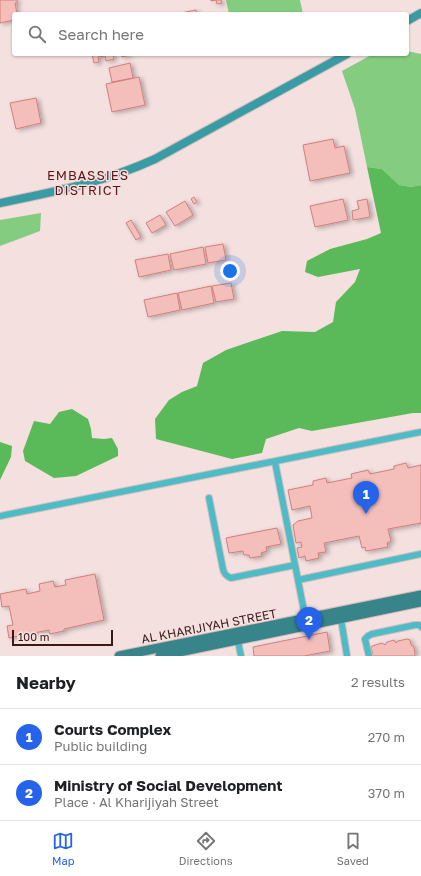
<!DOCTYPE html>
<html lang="en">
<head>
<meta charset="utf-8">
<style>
	:root { --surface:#fff; --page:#f6f6f6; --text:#202124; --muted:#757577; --line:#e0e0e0; --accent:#2563eb }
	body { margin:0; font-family:"Golos Text",sans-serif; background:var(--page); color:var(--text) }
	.scale { position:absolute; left:12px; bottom:10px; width:101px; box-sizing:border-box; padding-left:4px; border:2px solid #3a1918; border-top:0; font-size:11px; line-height:14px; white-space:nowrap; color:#3a1918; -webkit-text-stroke:3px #f3e0df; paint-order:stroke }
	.you { position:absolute; left:230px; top:271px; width:14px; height:14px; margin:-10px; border:3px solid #fff; border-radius:50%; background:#1a73e8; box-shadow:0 0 0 6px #1a73e833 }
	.badge { display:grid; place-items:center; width:26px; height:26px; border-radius:50%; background:var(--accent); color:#fff; font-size:13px; font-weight:700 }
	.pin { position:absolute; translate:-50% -33px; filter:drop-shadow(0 1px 2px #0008) }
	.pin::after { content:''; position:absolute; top:21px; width:14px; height:12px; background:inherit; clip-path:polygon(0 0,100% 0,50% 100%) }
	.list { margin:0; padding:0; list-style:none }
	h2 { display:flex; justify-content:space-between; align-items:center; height:52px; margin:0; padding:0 16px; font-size:17px }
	h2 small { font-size:13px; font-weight:400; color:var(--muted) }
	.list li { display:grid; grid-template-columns:26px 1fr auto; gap:12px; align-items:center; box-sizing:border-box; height:56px; padding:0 16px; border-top:1px solid var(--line) }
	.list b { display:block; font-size:15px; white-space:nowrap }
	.list p { margin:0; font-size:13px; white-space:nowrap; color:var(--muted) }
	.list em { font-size:13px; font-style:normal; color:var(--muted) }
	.icon { flex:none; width:22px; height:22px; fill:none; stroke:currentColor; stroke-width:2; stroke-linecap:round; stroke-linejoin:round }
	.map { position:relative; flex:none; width:421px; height:656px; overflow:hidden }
	.search { position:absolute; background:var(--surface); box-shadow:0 1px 3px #0004; left:12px; right:12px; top:12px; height:44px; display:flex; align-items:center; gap:10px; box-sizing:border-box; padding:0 14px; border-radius:4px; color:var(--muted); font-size:15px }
	.sheet { height:164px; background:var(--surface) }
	nav { display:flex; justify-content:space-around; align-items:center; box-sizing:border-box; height:56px; border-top:1px solid var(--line); background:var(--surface); font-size:11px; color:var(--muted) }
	nav a { display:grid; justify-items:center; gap:2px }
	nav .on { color:var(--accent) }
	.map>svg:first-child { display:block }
	.green { fill:#83cc80 }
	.forest { fill:#5ab958 }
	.building { fill:#f4bebb; stroke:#d17f7b; filter:url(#shadow) }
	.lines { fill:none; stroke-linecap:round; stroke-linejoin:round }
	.street-casing { stroke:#d2bcbb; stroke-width:8 }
	.secondary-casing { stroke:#d2bcbb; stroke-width:10 }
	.primary-casing { stroke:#d2bcbb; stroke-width:11 }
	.street { stroke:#4ebcc6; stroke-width:6 }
	.secondary { stroke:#399ca5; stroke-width:8 }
	.primary { stroke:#37858b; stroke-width:9 }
	.labels { text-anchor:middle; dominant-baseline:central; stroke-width:3; stroke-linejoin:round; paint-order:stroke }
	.street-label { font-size:12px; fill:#3a1918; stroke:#f3e0df }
	.neighbourhood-label { font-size:13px; letter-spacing:1px; fill:#5c1417; stroke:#f3e0df }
</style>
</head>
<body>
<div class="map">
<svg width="421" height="656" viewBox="0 0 421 656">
	<defs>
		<filter id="shadow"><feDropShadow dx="3" dy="1.5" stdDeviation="2" flood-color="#0004"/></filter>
	</defs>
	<rect width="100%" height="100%" fill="#f3e0df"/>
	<path class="green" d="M 226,0 L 300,0 L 303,14 L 229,14 Z
		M 407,51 L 421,54 L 421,185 L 411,187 L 399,185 L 382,169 L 367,167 L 355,109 L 342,71 L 373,54 L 407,54 Z
		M 41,213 L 40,231 L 0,246 L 0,220 Z"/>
	<path class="forest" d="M 367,167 L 382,169 L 399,185 L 411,187 L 421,185 L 421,413 L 413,413 L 312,431 L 299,428 L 266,439 L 262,453 L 232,459 L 156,439 L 155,419 L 169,400 L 182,392 L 197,386 L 203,363 L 226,350 L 282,331 L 315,332 L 333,322 L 336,302 L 355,282 L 360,269 L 318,277 L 305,272 L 307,261 L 330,249 L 367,239 L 381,233 Z
		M 72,409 L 88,419 L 91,429 L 92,438 L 104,439 L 112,438 L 118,449 L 118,456 L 76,476 L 54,478 L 25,461 L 23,451 L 34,421 L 50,424 L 59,412 Z
		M 0,442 L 12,446 L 11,457 L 0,480 Z"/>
	<path class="building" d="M 0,0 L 17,0 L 18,2 L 15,3 L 17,14 L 14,14 L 14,20 L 0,23 Z
		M 211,0 L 221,0 L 222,3 L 217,4 L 216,0 L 211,1 Z
		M 196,10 L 197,14 L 181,14 L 181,13 Z
		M 92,54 L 114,54 L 113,54 L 114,59 L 106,61 L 105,56 L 98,57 L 99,62 L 94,63 Z
		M 121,54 L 130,54 L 130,55 L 122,57 Z
		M 130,63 L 133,78 L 112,82 L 109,68 Z
		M 139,77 L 145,105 L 112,112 L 106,84 Z
		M 36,98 L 41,123 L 16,129 L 10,103 Z
		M 333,139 L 335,148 L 344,146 L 350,173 L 310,181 L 303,145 Z
		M 194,197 L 197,202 L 194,204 L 191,199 Z
		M 343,199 L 348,220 L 315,227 L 310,206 Z
		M 367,199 L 370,217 L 353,220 L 352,211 L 359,209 L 357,201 Z
		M 185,201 L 193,215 L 175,226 L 166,212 Z
		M 160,215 L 166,225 L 152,233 L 146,223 Z
		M 131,220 L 141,237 L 136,240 L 126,223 Z
		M 223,244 L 226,260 L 208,263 L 205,247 Z
		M 203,247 L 206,264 L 174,270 L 170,254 Z
		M 168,254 L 171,270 L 139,277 L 135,260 Z
		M 231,283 L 234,299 L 216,302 L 212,286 Z
		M 211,286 L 214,303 L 182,310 L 178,293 Z
		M 177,293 L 180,310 L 148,317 L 144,300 Z
		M 406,463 L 408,468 L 421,465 L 421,523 L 388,529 L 391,541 L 387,543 L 388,547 L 366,551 L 365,547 L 362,548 L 359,536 L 324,543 L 326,552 L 318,553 L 319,558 L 306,561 L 305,556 L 299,558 L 297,548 L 302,547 L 301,542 L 296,543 L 293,525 L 298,521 L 312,518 L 310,506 L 292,510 L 288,490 L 313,485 L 313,481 L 326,478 L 327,483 L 352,478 L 351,474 L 368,470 L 370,474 L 394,469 L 394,466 Z
		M 277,528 L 281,544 L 266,547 L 267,551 L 261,553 L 262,556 L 250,558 L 249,555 L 244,555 L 243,551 L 229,553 L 226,538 Z
		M 95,574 L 104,620 L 64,629 L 64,631 L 50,634 L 49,630 L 9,638 L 7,626 L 13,625 L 9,606 L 2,607 L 0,594 L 26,589 L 27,594 L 40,591 L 39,584 L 53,581 L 55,587 L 66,585 L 65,580 Z
		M 327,632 L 330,651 L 304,656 L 254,656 L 253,647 Z
		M 407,639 L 410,640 L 411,645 L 414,647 L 415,656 L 371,656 L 373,654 L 371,648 L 372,646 L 382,643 L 385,645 L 387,642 L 394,640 L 396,643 L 398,641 Z"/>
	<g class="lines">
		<g class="street-casing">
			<path id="street" d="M 275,462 L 306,621
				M 209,498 L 223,569 C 224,574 226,576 231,578 L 295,565
				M 0,516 L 421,432
				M 298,580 L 421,554
				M 341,619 L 347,656
				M 238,641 L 241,656
				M 369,656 L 365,639 L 368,636 L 372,634 L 415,625 L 419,625 L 421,627"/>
		</g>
		<g class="secondary-casing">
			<path id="secondary" d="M 407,21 L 421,13
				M 0,203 C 54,192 105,182 155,159 L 347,54"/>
		</g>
		<g class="primary-casing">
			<path id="primary" d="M 119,656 L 421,595
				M 160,656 L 421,602"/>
		</g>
		<use href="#street" class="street"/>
		<use href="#secondary" class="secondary"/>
		<use href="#primary" class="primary"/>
	</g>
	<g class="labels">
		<g class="street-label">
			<text transform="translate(209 626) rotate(-11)">AL KHARIJIYAH STREET</text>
		</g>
		<g class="neighbourhood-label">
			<text x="88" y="175">EMBASSIES<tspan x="88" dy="15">DISTRICT</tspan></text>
		</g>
	</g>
</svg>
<div class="scale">100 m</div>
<div class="you"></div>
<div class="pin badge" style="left:366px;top:514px">1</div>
<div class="pin badge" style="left:309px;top:640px">2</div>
<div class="search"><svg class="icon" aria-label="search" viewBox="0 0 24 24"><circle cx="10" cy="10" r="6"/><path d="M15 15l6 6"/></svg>Search here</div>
</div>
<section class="sheet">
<h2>Nearby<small>2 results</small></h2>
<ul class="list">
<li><span class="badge">1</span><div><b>Courts Complex</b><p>Public building</p></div><em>270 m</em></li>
<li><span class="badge">2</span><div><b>Ministry of Social Development</b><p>Place · Al Kharijiyah Street</p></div><em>370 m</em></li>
</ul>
</section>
<nav>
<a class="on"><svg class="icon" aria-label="map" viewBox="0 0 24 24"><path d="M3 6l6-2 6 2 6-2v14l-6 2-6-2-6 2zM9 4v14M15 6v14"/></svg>Map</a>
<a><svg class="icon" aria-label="directions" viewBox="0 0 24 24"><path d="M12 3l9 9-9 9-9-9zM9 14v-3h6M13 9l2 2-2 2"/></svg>Directions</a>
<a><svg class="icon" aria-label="saved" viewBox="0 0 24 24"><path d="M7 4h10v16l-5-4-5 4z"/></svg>Saved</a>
</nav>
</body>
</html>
